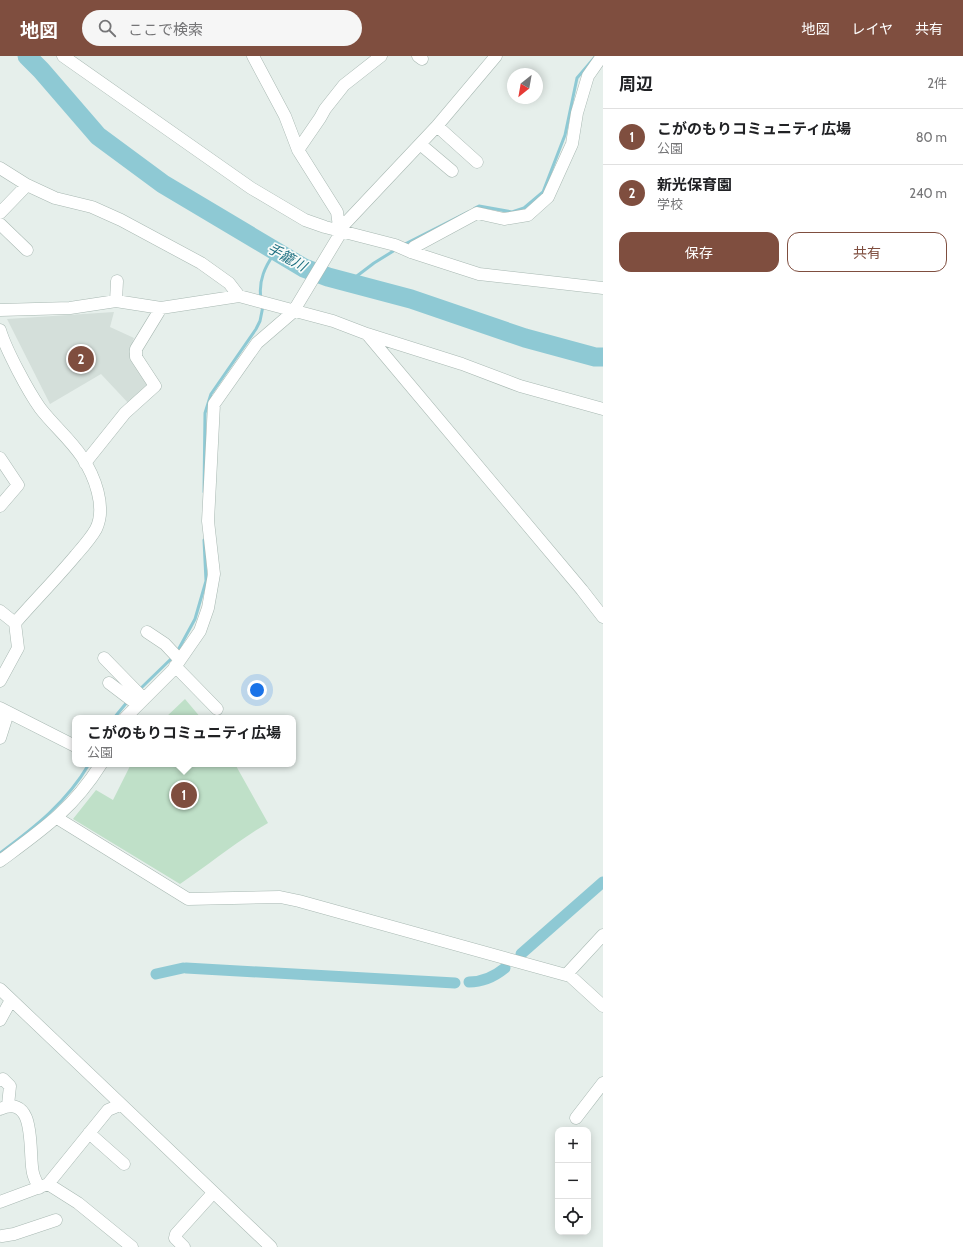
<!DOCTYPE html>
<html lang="ja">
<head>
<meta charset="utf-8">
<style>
	:root { --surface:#fff; --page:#f6f6f6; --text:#202124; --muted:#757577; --line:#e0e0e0; --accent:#7f4e3f }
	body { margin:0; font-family:Cabin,"Noto Sans JP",sans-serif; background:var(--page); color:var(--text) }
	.controls { position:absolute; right:12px; bottom:12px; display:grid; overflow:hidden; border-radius:8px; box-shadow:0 2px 10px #0003 }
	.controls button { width:36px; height:36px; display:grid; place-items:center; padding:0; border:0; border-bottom:1px solid var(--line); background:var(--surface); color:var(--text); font:20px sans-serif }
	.compass { position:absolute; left:507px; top:12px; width:36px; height:36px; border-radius:50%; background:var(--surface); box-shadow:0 2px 10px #0003; rotate:211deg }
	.you { position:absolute; left:257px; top:634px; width:14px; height:14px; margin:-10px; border:3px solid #fff; border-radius:50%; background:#1a73e8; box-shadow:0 0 0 6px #1a73e833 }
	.badge { display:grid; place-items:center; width:26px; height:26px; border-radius:50%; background:var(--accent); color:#fff; font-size:13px; font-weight:700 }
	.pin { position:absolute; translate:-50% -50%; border:2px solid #fff; box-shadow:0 1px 4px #0006 }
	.popup { position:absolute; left:72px; top:659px; width:224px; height:52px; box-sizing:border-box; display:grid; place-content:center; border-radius:8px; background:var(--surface); filter:drop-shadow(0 1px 3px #0005); font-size:13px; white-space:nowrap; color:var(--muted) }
	.popup b { font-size:15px; color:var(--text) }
	.popup::after { content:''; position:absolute; left:50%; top:100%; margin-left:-8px; border:8px solid transparent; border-top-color:var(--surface) }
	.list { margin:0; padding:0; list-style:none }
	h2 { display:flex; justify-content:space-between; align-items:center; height:52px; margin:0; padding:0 16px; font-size:17px }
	h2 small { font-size:13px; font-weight:400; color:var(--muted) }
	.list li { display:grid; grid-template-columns:26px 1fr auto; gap:12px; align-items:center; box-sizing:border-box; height:56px; padding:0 16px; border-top:1px solid var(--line) }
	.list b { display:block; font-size:15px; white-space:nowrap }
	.list p { margin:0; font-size:13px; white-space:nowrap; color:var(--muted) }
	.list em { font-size:13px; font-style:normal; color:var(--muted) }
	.actions { display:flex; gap:8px; padding:12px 16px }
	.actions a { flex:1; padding:9px 0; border:1px solid var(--accent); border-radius:12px; text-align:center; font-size:14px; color:var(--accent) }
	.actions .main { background:var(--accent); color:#fff }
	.icon { flex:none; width:22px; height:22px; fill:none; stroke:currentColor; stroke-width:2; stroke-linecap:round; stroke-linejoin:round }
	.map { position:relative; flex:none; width:603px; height:1191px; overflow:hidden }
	header { display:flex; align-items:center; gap:24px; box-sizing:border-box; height:56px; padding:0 20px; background:var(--accent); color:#fff }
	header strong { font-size:19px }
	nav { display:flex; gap:22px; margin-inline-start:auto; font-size:14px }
	.search { width:280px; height:36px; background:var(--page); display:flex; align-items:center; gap:10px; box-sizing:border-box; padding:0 14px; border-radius:22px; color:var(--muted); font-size:15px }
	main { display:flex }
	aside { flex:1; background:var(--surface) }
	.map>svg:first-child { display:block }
	.built { fill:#d4dfda }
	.green { fill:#bfe0c8 }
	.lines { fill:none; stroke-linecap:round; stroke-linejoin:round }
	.stream { stroke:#8ec9d4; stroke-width:3 }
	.canal { stroke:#8ec9d4; stroke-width:11 }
	.river { stroke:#8ec9d4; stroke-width:19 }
	.minor-casing { stroke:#a8b8b2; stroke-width:13 }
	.minor { stroke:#fff; stroke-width:12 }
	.labels { text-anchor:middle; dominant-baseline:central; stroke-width:3.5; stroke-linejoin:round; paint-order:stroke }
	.water-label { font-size:14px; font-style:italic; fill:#1c6f80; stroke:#f7fbf9 }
</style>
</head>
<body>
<header>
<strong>地図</strong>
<div class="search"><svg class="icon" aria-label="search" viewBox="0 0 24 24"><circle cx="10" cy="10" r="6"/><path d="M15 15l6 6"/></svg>ここで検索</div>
<nav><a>地図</a><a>レイヤ</a><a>共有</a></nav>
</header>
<main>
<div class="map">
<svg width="603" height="1191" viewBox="0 0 603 1191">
	<rect width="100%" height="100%" fill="#e6efeb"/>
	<path class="built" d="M 114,256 L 110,271 L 134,282 L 129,296 L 151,328 L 131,350 L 101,318 L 50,348 L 7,263 Z"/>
	<path class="green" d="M 185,643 L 201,662 L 165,662 Z
		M 131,708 L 235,708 L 268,767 C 237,785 210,808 180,828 L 73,763 L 96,734 L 113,744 Z"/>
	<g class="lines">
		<path class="stream" d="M 475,152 L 479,150 L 512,156 L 524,152 L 543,136 L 565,79 L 577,22 L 595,1
			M 403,189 L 468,156
			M 349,226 L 374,207 L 395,194
			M 261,243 C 258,225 265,210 276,195
			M 204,436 L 205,357 L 211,338 L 256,273 L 260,265 L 263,250
			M 177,596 L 195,563 L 206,525 L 204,484
			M 139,634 L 174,600
			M 114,662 L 128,645
			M 0,797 C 35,771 67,746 89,708"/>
		<path class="canal" d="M 521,898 L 603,826
			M 186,912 L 455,927
			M 156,918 L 183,912
			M 469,926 C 483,926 494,921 505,912"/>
		<path class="river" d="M 27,0 L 41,14 L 98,80 L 163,128 L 304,212 L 328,221 L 411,243 L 525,282 L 595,301 L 603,301"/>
		<g class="minor-casing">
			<path id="minor" d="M 63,0 L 251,132 L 305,164 L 325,171 L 395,189 L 411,196 L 479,218 L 603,232
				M 418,0 L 422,3
				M 437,70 L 477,106
				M 420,88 L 452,115
				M 298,94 L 320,62 L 325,53 L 344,29 L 381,0
				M 0,112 L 27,129 L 55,142 L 92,151 L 121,164 L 201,207 L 229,227 L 239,240
				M 0,157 L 27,129
				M 0,168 L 27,194
				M 339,174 L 437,70 L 496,0
				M 411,196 L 414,191 L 477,157 L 504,163 L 528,159 L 548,141 L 572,88 L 577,57 L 588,20 L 602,0
				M 116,245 L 117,225
				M 0,254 L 70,252 L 116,245 L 161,252 L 239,240 L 333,265 L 367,278 L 462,308 L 520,330 L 603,353
				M 0,274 C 6,294 28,335 40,352 C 53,369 70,383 82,401 C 94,419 107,451 96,473 C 91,482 83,491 76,499 C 56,523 35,544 15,567 L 18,592 L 0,625
				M 367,278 L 582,534 L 603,561
				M 0,402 L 18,429 L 0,450
				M 85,407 L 125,357 L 155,330 L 136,301 L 136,293 L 161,252
				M 0,555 L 15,567
				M 147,576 L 165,588 L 179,603
				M 104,602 L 144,643
				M 175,610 L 217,653
				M 109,627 L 138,649
				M 0,652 L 75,690
				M 125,662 L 173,614 L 200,575 L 208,552 L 214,518 L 208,465 L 214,348 L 257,287 L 293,256 L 340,178 L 337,156 L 298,94 L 285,60 L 253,0
				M 0,682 L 6,663 L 6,656
				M 57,762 L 188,843 L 280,841 L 299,845 L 566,919 L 603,879
				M 0,805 C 42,774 73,753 101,708
				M 568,918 L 603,950
				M 0,933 L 271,1191
				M 0,964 L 11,944
				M 0,1024 L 3,1023 L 10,1030 L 8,1049
				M 0,1053 C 38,1037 28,1098 33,1117 C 34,1122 37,1127 39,1132
				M 576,1062 L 603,1027
				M 89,1077 L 124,1108
				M 48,1128 L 78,1147 L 132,1191
				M 0,1146 L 48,1128 L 108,1054 L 120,1049
				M 2,1180 L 14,1178 L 56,1164
				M 184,1191 L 175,1182 L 176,1178 L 213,1137"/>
		</g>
		<use href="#minor" class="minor"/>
	</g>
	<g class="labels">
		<g class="water-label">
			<text transform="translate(287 201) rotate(29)">手籠川</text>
		</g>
	</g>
</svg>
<div class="controls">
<button>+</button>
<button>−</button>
<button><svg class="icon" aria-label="locate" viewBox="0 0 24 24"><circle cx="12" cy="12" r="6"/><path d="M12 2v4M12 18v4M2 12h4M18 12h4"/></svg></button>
</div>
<svg class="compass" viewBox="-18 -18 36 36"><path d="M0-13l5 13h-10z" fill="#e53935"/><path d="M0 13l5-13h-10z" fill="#757577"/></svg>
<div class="you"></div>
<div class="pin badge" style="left:184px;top:739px">1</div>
<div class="popup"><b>こがのもりコミュニティ広場</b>公園</div>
<div class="pin badge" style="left:81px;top:303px">2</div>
</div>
<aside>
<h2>周辺<small>2件</small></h2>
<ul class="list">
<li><span class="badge">1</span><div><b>こがのもりコミュニティ広場</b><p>公園</p></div><em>80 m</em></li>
<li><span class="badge">2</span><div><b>新光保育園</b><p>学校</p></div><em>240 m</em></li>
</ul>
<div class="actions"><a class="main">保存</a><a>共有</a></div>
</aside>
</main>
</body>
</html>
